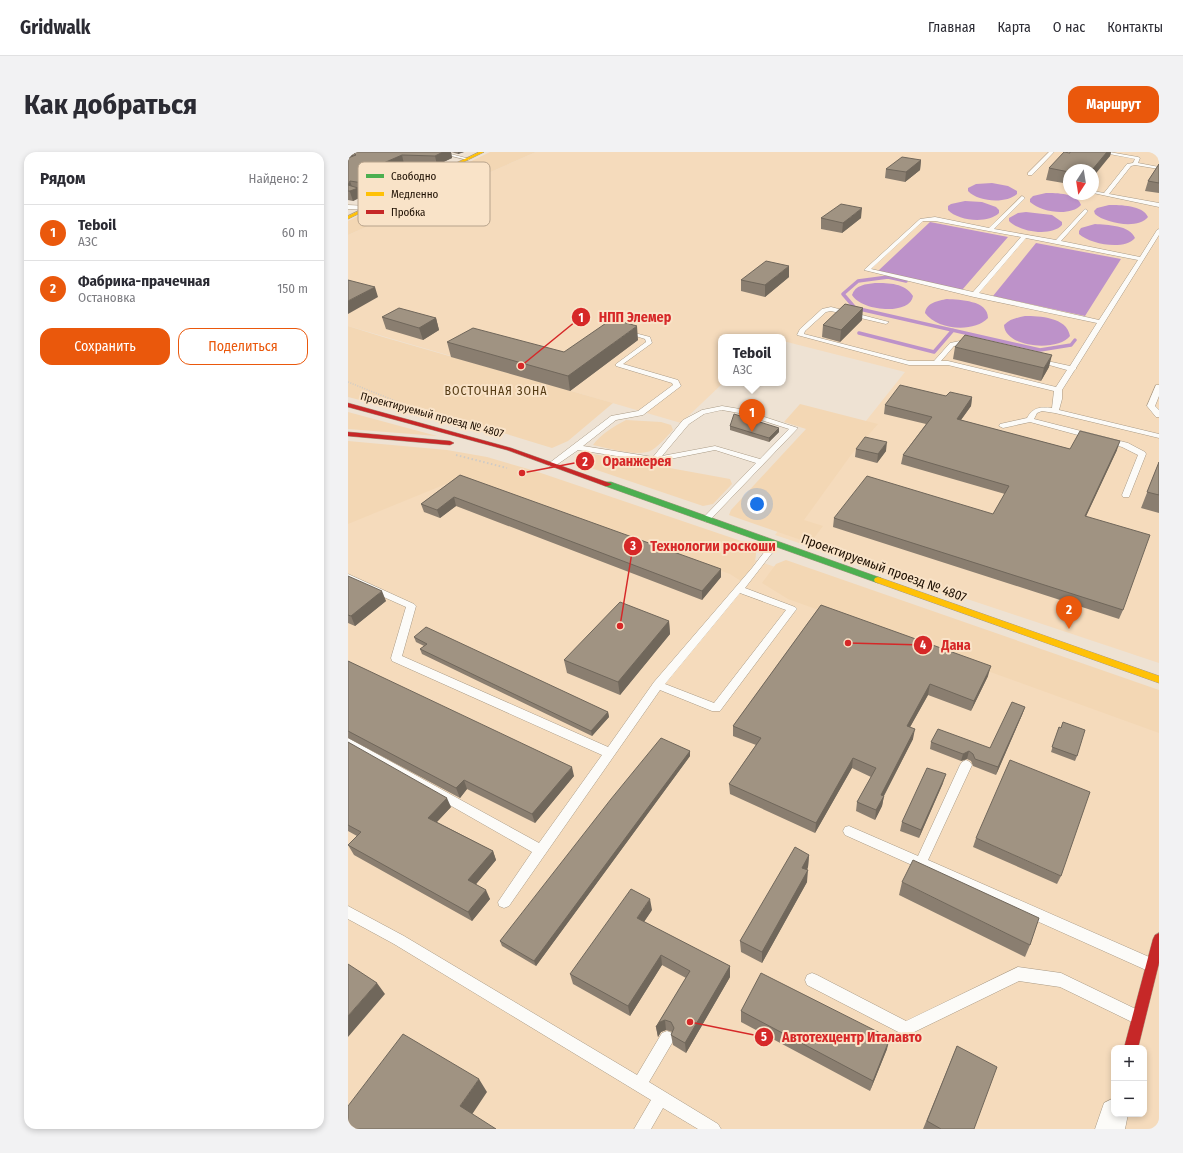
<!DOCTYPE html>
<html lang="ru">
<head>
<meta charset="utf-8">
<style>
	:root { --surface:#fff; --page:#f2f2f3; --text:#2b2b33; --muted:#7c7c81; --line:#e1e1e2; --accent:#ea580c }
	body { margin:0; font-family:"Fira Sans Condensed",sans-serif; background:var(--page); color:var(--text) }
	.controls { position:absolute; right:12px; bottom:12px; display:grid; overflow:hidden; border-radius:8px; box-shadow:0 2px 6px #0003 }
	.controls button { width:36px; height:36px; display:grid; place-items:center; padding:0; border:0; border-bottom:1px solid var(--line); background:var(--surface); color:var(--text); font:20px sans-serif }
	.compass { position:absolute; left:715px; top:12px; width:36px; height:36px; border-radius:50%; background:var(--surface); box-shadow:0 2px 6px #0003; rotate:192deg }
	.you { position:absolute; left:409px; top:352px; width:14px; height:14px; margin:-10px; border:3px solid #fff; border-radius:50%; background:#1a73e8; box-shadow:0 0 0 6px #1a73e833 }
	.badge { display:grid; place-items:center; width:26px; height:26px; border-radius:50%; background:var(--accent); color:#fff; font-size:13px; font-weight:700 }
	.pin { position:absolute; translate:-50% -33px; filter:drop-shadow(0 1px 2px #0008) }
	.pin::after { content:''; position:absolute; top:21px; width:14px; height:12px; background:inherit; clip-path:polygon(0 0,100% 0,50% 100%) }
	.popup { position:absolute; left:370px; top:182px; width:68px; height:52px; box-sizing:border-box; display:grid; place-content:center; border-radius:8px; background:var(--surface); filter:drop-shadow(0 1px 3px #0005); font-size:13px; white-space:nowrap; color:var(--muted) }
	.popup b { font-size:15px; color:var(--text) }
	.popup::after { content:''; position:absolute; left:50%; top:100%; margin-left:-8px; border:8px solid transparent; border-top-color:var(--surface) }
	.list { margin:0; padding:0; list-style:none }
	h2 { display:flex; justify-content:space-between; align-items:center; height:52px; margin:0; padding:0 16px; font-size:17px }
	h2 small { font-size:13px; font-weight:400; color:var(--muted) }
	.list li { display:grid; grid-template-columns:26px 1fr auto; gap:12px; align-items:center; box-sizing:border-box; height:56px; padding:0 16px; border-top:1px solid var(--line) }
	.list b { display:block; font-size:15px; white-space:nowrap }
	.list p { margin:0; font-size:13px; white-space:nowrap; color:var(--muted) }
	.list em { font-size:13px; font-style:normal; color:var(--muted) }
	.actions { display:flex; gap:8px; padding:12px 16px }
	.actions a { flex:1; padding:9px 0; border:1px solid var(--accent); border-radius:12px; text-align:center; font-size:14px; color:var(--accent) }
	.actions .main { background:var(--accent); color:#fff }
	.map { position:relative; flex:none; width:811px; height:977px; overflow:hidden; border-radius:12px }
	header { display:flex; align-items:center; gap:24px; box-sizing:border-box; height:56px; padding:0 20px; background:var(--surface); border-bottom:1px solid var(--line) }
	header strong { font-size:19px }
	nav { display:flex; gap:22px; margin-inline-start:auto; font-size:14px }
	.intro { display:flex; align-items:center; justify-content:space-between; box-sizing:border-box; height:96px; padding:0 24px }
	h1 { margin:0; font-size:28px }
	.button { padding:10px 18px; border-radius:12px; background:var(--accent); color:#fff; font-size:14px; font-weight:700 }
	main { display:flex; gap:24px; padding:0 24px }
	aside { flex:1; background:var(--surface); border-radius:12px; box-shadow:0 2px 6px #0003 }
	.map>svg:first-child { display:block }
	.built { fill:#f5dbbc; fill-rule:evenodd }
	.green { fill:#f3d7b4 }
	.water { fill:#bd92c9 }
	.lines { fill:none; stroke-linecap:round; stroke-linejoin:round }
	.stream { stroke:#bd92c9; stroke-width:3.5 }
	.lane-casing { stroke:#a99a85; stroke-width:1 }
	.street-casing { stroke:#a99a85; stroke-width:1 }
	.fast-casing { stroke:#a99a85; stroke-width:1 }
	.slow-casing { stroke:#a99a85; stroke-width:1 }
	.jam-casing { stroke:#a99a85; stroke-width:1 }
	.path-far1 { stroke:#cfcbc6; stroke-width:1.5; stroke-dasharray:1 1.5; stroke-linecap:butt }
	.path { stroke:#cfcbc6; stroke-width:2; stroke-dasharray:1.5 2.5; stroke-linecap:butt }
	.lane { fill:#fcfbf8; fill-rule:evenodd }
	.street { fill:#fcfbf8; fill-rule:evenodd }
	.fast { fill:#4caf50; fill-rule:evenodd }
	.slow { fill:#ffc107; fill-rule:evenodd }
	.jam { fill:#c62828; fill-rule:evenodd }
	.wall { fill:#8a7e70 }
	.shaded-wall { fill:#70675b }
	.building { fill:#a09382; stroke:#70675b }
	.labels { text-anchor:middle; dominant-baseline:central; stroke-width:4; stroke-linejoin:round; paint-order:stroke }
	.far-street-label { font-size:11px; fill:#1c0e00; stroke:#f9e3c8 }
	.far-neighbourhood-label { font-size:12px; letter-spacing:1px; fill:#543a13; stroke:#f9e3c8 }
	.street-label { font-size:13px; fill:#1c0e00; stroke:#f9e3c8 }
	.key { fill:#f9e3c8; stroke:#b7a38c; stroke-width:1 }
	.key-label { font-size:11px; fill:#1c0e00 }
	.leader { fill:none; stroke:#d62828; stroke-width:1.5 }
	.callout-dot { fill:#d62828; stroke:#f9e3c8; stroke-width:1.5 }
	.mark-label { font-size:12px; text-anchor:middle; font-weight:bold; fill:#fff }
	.callout-label { font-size:14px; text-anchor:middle; font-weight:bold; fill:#d62828; stroke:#f9e3c8; stroke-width:4; stroke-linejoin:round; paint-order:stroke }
</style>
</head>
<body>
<header>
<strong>Gridwalk</strong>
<nav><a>Главная</a><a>Карта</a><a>О нас</a><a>Контакты</a></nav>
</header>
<div class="intro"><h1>Как добраться</h1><a class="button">Маршрут</a></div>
<main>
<aside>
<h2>Рядом<small>Найдено: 2</small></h2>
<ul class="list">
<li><span class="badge">1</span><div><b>Teboil</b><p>АЗС</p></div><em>60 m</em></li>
<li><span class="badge">2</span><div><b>Фабрика-прачечная</b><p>Остановка</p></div><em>150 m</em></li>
</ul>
<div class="actions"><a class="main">Сохранить</a><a>Поделиться</a></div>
</aside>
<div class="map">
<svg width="811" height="977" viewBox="0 0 811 977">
	<rect width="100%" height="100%" fill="#eee2d3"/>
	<path class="built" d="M 188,0 L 811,0 L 811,511 L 427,383 L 557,220 L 435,189 L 435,185 L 373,185 L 373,231 L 375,231 L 333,271 L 0,174 L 0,83 ZM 721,18 L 745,18 L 745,42 L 721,42 Z
		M 0,304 L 199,337 L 811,546 L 811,977 L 0,977 ZM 766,896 L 796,896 L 796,962 L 766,962 Z"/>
	<path class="green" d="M 142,0 L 188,0 L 0,83 L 0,69 Z
		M 0,174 L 35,185 L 265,251 L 220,289 L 204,296 L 74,256 L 36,254 L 0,245 Z
		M 452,252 L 530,272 L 503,303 L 456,368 L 475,374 L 466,386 L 456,389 L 381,363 L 383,358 L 458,277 L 436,270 Z
		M 0,260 L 89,284 L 0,277 Z
		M 278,268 L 313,270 L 323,273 L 325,278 C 319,284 312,293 304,298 C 291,306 260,296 245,293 C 252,283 266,274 278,268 Z
		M 0,289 L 99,298 L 139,305 L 187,319 L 399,391 L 408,398 C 409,412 402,419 393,429 L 382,422 L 115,325 L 0,372 Z
		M 245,302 L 382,327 L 384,332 L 365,352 L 355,354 L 231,312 L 229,307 L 234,303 Z
		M 438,408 L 811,538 L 811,581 L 440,447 L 414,431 L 428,412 Z"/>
	<path class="water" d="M 644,31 L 660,34 L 669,39 L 669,42 C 658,52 630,50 620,39 L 620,36 L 628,32 Z
		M 698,41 C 708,41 730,41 733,53 C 722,65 693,60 682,50 L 682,47 L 685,44 Z
		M 617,49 L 634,50 L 648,55 L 651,58 L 651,61 C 640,72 610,69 600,58 L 600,54 L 603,52 Z
		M 761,53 C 772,53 795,53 800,65 C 790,78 757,71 747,62 L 746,59 L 749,56 Z
		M 678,60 L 704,63 L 714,70 L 714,73 C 703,85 672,80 661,69 L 661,66 L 670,61 Z
		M 582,70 L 660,85 L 614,138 L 530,119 Z
		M 747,72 C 759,73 782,73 787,86 C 776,99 742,92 731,82 L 731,79 L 733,76 Z
		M 688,91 L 773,107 L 737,164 L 645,144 Z
		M 527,131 C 541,131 557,131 565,144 C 562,164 513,159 504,143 C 507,133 518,132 527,131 Z
		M 599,147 C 612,148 640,148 640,166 C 626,181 589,178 577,161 C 579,150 590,149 599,147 Z
		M 677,164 C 691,164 719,165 722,184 C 710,200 657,196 656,173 C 662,167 668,166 677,164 Z"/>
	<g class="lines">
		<path class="stream" d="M 558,129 L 540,125 L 510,129 L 495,142 L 507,156 L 692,198 L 723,193 L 727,188
			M 511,181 L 586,200 L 605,178"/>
		<g class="lane-casing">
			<path id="lane" d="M 87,0 L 95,0 L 122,7 L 120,8 Z
				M 701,0 L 706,0 L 684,23 L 680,23 L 680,21 Z
				M 751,0 L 761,0 L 790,5 L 792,6 L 790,11 L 811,15 L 811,17 L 787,13 L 783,14 L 761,42 L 811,51 L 811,55 L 745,41 L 745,39 L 756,41 L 779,12 L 785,11 L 787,7 Z
				M 63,13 L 98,16 L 100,17 L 98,18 L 61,15 Z
				M 37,26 L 59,27 L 71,31 L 69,32 L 59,29 L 35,28 Z
				M 6,40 L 36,45 L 39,47 L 36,49 L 4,42 Z
				M 674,44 L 677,46 L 646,77 L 708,88 L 737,57 L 740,59 L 739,60 L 713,89 L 792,105 L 809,78 L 811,77 L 811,83 L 728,216 L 728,217 L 726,219 L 714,238 L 714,247 L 711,258 L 811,282 L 811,286 L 707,261 L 694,259 L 689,261 L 686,267 L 780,291 L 797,300 L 798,302 L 781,345 L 775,345 L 774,343 L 790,303 L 774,295 L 682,270 L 655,276 L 651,274 L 652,272 L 679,266 C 685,255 692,255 704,256 L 706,239 L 600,213 L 561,213 L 449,183 L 452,177 L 474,157 L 483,155 L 541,170 L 538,172 L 483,159 L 478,160 L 457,179 L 456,182 L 561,209 L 586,209 L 602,191 L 612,189 L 627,194 L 624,196 L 612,193 L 606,194 L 593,209 L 600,209 L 708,235 L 719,218 L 687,209 L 690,207 L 722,214 L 749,171 L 626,145 L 516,118 L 572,67 L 587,65 L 641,76 ZM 575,69 L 587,69 L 673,85 L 625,140 L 523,117 ZM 678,86 L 790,108 L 751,168 L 631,141 Z
				M 0,53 L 20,54 L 23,56 L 20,58 L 0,57 Z
				M 275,178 L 302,185 L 304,191 L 275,212 L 330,228 L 333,234 L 295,263 L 268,268 L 235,294 L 305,305 L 335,268 L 354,258 L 374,254 L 392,257 L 450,276 L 361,369 L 358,370 L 354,367 L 408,311 L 367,298 L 307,310 L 230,298 L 207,314 L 201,314 L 200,312 L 263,264 L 290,259 L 325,233 L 324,231 L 268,214 L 268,212 L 298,190 L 297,187 L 275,180 ZM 374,258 L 391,261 L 441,277 L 412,307 L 367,294 L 314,304 L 341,272 L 356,262 Z
				M 808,233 L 811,233 L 811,244 L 807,254 L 811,258 L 811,265 L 808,265 L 799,254 Z
				M 427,389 L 431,392 L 397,436 L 447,455 L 449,457 L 447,459 L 372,559 L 364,559 L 312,538 L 161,754 L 156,756 L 151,754 L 150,750 L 184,700 L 0,595 L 0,586 L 191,691 L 254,603 L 44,509 L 43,506 L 58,455 L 0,429 L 0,422 L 66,452 L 68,454 L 54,504 L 260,595 L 306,530 L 404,416 L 424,390 ZM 392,441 L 438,458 L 366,551 L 317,532 Z
				M 618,608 L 622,610 L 624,613 L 580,708 L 808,808 L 810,813 L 808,818 L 803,820 L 798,818 L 497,683 L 495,679 L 497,675 L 501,674 L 570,704 L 612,613 L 614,610 Z
				M 0,754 L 56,784 L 289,923 L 314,881 L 319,879 L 324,881 L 326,886 L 324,891 L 301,930 L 370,972 L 373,977 L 350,977 L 315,956 L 303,977 L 286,977 L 303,948 L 46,792 L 0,767 Z
				M 670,815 L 713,821 L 794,860 L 796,865 L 794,870 L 789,872 L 784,870 L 712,835 L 671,829 L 558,884 L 459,833 L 457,828 L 459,823 L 464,821 L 469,823 L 558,869 Z"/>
		</g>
		<g class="street-casing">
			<path id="street" d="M 766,946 L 766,962 L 780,962 L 777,977 L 747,977 L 756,951 Z"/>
		</g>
		<g class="fast-casing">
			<path id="fast" d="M 257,330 L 263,330 L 533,426 L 534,428 L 530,431 L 527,430 L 257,334 Z"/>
		</g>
		<g class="slow-casing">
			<path id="slow" d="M 131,0 L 136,0 L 0,67 L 0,64 Z
				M 530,425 L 811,524 L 811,531 L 527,430 L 526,428 L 527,426 Z"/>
		</g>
		<g class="jam-casing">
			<path id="jam" d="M 0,251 L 163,296 L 264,332 L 260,334 L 257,334 L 159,298 L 0,255 Z
				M 0,280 L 102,289 L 106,291 L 102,293 L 0,284 Z
				M 811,781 L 811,811 L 790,896 L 776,896 L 805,787 L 807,783 Z"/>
		</g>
		<path class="path-far1" d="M 0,230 L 65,256"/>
		<path class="path" d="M 108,303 L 159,316"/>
		<use href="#lane" class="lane"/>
		<use href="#street" class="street"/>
		<use href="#fast" class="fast"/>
		<use href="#slow" class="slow"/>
		<use href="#jam" class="jam"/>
	</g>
	<path class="wall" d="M 0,0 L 116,0 L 110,2 L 103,0 L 104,6 L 89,13 L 56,12 L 40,19 L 77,18 L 59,26 L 49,25 L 50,30 L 23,41 L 11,40 L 13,45 L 5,49 L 0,48 Z
		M 722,0 L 763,0 L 762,4 L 745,18 L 721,18 L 721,32 L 698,28 L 701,16 Z
		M 573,8 L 572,18 L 557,30 L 537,26 L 538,17 Z
		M 811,12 L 811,41 L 797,39 L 800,29 Z
		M 473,66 L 513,66 L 494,81 L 473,77 Z
		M 441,125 L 417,145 L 393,139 L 393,128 Z
		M 34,165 L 88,166 L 91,178 L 75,188 L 38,177 Z
		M 514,168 L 492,190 L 474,185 L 475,173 Z
		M 290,188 L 222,239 L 103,205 L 99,190 L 216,200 Z
		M 607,195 L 701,215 L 693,229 L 605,207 Z
		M 598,244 L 624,245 L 623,254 L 613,268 L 722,297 L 769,298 L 738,364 L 775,458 L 771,467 L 485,375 L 486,366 L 645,362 L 657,342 L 553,312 L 555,303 L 578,272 L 536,262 L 537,253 Z
		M 382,274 L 431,280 L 421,290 L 382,278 Z
		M 508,297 L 538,299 L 529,311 L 507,305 Z
		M 811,310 L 811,361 L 793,356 Z
		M 112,323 L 373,425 L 354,448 L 108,354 L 92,366 L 76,360 L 73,352 Z
		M 0,424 L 38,449 L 7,474 L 0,471 Z
		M 473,453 L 640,524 L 623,559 L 580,543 L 562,575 L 565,587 L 536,644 L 534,654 L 527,668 L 508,659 L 509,650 L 523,625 L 504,616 L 467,681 L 382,642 L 381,632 L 408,593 L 385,584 L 385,574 Z
		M 321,469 L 322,482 L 272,543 L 219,521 L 216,508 Z
		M 66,485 L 260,560 L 261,565 L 244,584 L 74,502 L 72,497 L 76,494 L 68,490 Z
		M 0,509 L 226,624 L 187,671 L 119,637 L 112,646 L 0,586 Z
		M 677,555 L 674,563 L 648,623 L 625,614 L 623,609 L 619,607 L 613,609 L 582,597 L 583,590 L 642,596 Z
		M 711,575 L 713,576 L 729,604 L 727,609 L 703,600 Z
		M 0,590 L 103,655 L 89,670 L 145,699 L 148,708 L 128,732 L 142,747 L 124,769 L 6,703 L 0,693 L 9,684 L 0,679 Z
		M 342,599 L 342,604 L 188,814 L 154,794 L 152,789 Z
		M 595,631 L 571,686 L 552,679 L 554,670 Z
		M 628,686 L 713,724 L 709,732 L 625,695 Z
		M 461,703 L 460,715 L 459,718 L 459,730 L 414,811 L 393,800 L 392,789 Z
		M 554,730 L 682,793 L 677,805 L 551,743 Z
		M 304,758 L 296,770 L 382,814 L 382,825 L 338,901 L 325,893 L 323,883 L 324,880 L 318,878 L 313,880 L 310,885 L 308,875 L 338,826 L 314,813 L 282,864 L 225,832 L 222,822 Z
		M 393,859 L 539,897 L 522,939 L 393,870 Z
		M 609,894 L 626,977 L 575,977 Z"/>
	<path class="shaded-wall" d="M 2,0 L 4,0 L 7,9 L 0,10 L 0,1 Z
		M 95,0 L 103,0 L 104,6 L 89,13 L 87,4 Z
		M 110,0 L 116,0 L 110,2 Z
		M 759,0 L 763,0 L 762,4 L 745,25 L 745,18 L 744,18 Z
		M 54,3 L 56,12 L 27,26 L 24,16 Z
		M 573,8 L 572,18 L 557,30 L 558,20 Z
		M 76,15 L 77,18 L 59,26 L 59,22 Z
		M 48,20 L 50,30 L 23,41 L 21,32 Z
		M 2,29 L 5,38 L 10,36 L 13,45 L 5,49 L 0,34 Z
		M 514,56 L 513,66 L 494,81 L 495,71 Z
		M 441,114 L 441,125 L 417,145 L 417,133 Z
		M 27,135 L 30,145 L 0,162 L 0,149 Z
		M 515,156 L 514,168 L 492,190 L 493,178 Z
		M 88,166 L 91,178 L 75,188 L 71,176 Z
		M 289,174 L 290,188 L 222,239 L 220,224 Z
		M 704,203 L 701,215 L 693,229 L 696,216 Z
		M 624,245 L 623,254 L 607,276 L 609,267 Z
		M 431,276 L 431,280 L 421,290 L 421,286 Z
		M 772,289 L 769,298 L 734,373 L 737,364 Z
		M 539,290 L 538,299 L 529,311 L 530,302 Z
		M 106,345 L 108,354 L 92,366 L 89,358 Z
		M 373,417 L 373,425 L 354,448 L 354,439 Z
		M 34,439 L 38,449 L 7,474 L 3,464 Z
		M 321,469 L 322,482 L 272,543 L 270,530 Z
		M 643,514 L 640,524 L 623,559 L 626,549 Z
		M 582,532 L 580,543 L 557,584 L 559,574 Z
		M 677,555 L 674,563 L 648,623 L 650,615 Z
		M 260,560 L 261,565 L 244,584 L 243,579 Z
		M 567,577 L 565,587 L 531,653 L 533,643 Z
		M 342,599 L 342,604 L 188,814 L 186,809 Z
		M 621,599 L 619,607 L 613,609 L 615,602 Z
		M 505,606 L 504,616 L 467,681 L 468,671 Z
		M 224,615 L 226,624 L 187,671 L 184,662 Z
		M 598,622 L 595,631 L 571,686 L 573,678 Z
		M 116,628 L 119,637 L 112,646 L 108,636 Z
		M 536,644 L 534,654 L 527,668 L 528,658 Z
		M 99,646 L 103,655 L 84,675 L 80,666 Z
		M 145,699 L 148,708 L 124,737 L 120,728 Z
		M 461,703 L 460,715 L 454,728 L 454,716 Z
		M 460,718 L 459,730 L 414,811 L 414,800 Z
		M 138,738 L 142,747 L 124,769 L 120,760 Z
		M 302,747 L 304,758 L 291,777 L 289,766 Z
		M 313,803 L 314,813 L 282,864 L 280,854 Z
		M 382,814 L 382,825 L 338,901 L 337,891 Z
		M 29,831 L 37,842 L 0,885 L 0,864 Z
		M 317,868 L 318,878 L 313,880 L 310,885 L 308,875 L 312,870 Z
		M 542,886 L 539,897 L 522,939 L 525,929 Z
		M 131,927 L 139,940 L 121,967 L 112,954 Z"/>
	<path class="building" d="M 5,0 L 95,0 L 87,4 L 54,3 L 24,16 L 25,18 L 48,20 L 21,32 L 2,29 L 0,33 L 0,6 L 8,3 Z
		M 716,0 L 722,1 L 722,0 L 759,0 L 744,18 L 721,18 L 721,20 L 701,16 Z
		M 554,5 L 573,8 L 558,20 L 538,17 Z
		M 811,12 L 811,31 L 800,29 Z
		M 57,13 L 76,15 L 59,22 L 48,21 L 48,20 L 43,20 Z
		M 0,33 L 10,36 L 2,39 L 0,39 Z
		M 493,52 L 514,56 L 495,71 L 473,66 Z
		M 418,109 L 441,114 L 417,133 L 393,128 Z
		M 0,128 L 27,135 L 0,149 Z
		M 497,152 L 515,156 L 493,178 L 475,173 Z
		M 51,156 L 88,166 L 71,176 L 34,165 Z
		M 264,167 L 289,174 L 220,224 L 99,190 L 125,176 L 216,200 Z
		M 617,183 L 704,203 L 696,216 L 607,195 Z
		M 552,233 L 598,244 L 602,240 L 624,245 L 609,267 L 722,297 L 732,279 L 772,289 L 737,364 L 802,383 L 775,458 L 486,366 L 519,324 L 645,362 L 661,334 L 555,303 L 584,265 L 537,253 Z
		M 386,262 L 431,276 L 421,286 L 382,274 Z
		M 517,285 L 539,290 L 530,302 L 508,297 Z
		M 811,310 L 811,343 L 799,340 Z
		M 112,323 L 373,417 L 354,439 L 106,345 L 89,358 L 73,352 Z
		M 0,424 L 34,439 L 3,464 L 0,463 Z
		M 272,450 L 321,469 L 270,530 L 216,508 Z
		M 473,453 L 643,514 L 626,549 L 582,532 L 559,574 L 567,577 L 533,643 L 536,644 L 528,658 L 509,650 L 528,616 L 505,606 L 468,671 L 381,632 L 413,586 L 385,574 Z
		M 78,475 L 260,560 L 243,579 L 72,497 L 79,492 L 66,485 Z
		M 0,509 L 224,615 L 184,662 L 116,628 L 108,636 L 0,579 Z
		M 664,550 L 677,555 L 650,615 L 627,607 L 625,602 L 621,599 L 615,602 L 583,590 L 590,577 L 642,596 Z
		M 715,570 L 737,578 L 729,604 L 704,595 L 711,575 L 713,576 Z
		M 313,586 L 342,599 L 186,809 L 152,789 L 263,647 Z
		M 0,590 L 99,646 L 80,666 L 145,699 L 120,728 L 138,738 L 120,760 L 0,693 L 13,680 L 0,673 Z
		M 662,608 L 742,640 L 713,724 L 628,686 Z
		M 579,616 L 598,622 L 573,678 L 554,670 Z
		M 447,695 L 461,703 L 454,716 L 460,718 L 414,800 L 392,789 Z
		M 565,708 L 691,766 L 682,793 L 554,730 Z
		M 283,737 L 302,747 L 289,766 L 382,814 L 337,891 L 323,883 L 326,876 L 323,870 L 317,868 L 312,870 L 308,875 L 342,819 L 313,803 L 280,854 L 222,822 Z
		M 0,812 L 29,831 L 0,864 Z
		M 413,821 L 542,886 L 525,929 L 393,859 Z
		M 55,882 L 131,927 L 112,954 L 148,977 L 0,977 L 0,954 Z
		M 609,894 L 649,915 L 626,977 L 593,977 L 579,969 Z"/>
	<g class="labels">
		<g class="far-street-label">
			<text transform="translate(84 263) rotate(15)">Проектируемый проезд № 4807</text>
		</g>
		<g class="far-neighbourhood-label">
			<text x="148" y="239">ВОСТОЧНАЯ ЗОНА</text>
		</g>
		<g class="street-label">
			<text transform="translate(536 416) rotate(20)">Проектируемый проезд № 4807</text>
		</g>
	</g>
	<rect x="10" y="10" width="132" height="64" rx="6" class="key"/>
	<rect x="18" y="22" width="18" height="4" fill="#4caf50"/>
	<rect x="18" y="40" width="18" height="4" fill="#ffc107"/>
	<rect x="18" y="58" width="18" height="4" fill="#c62828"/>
	<g class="key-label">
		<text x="43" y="28">Свободно</text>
		<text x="43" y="46">Медленно</text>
		<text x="43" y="64">Пробка</text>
	</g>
	<path class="leader" d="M173 214L233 165M174 321L237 309M272 474L285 394M500 491L575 493M342 870L416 885"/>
	<g class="callout-dot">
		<circle cx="173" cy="214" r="4"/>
		<circle cx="174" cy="321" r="4"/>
		<circle cx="272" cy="474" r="4"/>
		<circle cx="500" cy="491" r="4"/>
		<circle cx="342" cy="870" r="4"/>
		<circle cx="233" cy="165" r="10"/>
		<circle cx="237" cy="309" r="10"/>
		<circle cx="285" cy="394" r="10"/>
		<circle cx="575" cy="493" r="10"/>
		<circle cx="416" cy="885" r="10"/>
	</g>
	<g class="mark-label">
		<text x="233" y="170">1</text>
		<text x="237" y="314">2</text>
		<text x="285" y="398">3</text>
		<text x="575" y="497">4</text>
		<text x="416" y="889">5</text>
	</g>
	<g class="callout-label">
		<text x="287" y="170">НПП Элемер</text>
		<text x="289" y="314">Оранжерея</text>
		<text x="365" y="399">Технологии роскоши</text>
		<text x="608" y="498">Дана</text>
		<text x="504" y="890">Автотехцентр Италавто</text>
	</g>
</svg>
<div class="controls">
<button>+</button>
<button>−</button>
</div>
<svg class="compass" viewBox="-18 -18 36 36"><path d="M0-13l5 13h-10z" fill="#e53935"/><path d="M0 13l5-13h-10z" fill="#7c7c81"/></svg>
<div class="you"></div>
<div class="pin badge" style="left:404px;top:280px">1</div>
<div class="popup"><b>Teboil</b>АЗС</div>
<div class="pin badge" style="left:721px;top:477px">2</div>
</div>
</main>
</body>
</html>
